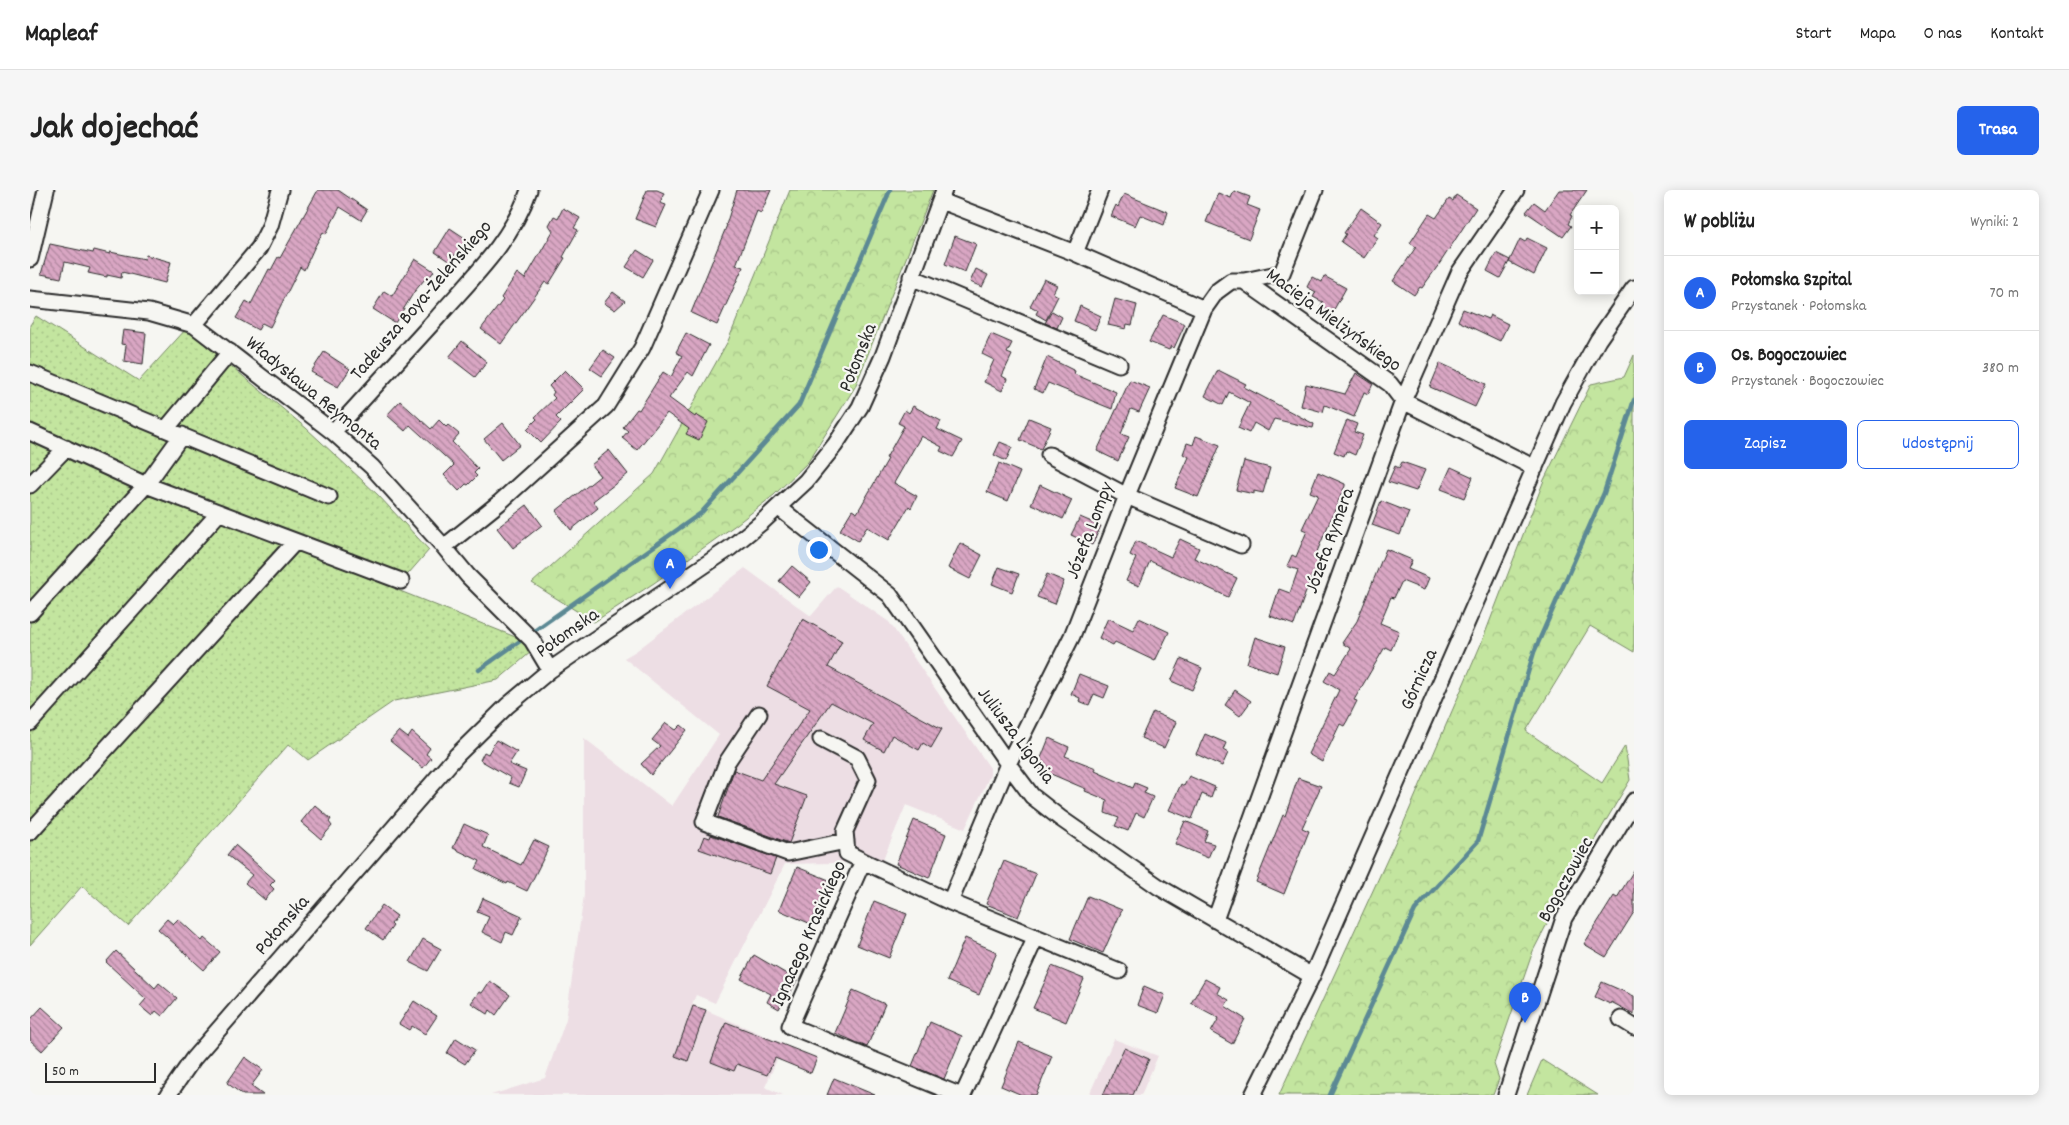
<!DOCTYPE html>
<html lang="pl">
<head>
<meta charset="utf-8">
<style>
	:root { --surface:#fff; --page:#f6f6f6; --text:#222; --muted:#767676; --line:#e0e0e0; --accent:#2563eb }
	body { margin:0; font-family:Dekko,sans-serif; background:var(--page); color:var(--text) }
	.controls { position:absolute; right:15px; top:15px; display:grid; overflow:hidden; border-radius:8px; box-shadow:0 2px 12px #0003 }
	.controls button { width:45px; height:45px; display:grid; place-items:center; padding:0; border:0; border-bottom:1px solid var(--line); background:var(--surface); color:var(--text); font:25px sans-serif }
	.scale { position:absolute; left:15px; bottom:12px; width:111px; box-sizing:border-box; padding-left:5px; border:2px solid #2b2b2b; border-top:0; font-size:14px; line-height:18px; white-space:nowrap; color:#2b2b2b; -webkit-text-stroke:4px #f6f6f2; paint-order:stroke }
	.you { position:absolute; left:788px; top:359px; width:18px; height:18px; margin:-12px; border:4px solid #fff; border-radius:50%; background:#1a73e8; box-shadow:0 0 0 8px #1a73e833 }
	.badge { display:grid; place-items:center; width:32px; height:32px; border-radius:50%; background:var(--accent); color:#fff; font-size:16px; font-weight:700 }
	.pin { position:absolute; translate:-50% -41px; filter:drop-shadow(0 1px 2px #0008) }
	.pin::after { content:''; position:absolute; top:26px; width:18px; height:15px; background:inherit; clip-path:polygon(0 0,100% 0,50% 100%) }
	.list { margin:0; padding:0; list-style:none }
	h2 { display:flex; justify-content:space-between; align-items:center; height:65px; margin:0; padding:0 20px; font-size:21px }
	h2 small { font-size:16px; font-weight:400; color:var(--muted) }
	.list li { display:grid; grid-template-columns:32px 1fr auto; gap:15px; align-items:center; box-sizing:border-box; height:75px; padding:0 20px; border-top:1px solid var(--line) }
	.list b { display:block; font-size:19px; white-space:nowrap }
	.list p { margin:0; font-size:16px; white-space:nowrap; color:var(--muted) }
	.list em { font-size:16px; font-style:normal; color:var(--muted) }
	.actions { display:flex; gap:10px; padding:15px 20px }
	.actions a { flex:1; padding:11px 0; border:1px solid var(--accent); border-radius:8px; text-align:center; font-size:18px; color:var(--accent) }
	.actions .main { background:var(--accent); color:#fff }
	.map { position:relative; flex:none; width:1604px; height:905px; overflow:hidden; border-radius:8px }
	header { display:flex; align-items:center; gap:30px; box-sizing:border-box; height:70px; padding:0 25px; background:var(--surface); border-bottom:1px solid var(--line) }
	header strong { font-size:24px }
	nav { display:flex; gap:28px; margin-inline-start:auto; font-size:18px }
	.intro { display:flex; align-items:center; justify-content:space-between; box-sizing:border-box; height:120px; padding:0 30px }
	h1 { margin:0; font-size:35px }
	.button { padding:12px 22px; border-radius:8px; background:var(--accent); color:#fff; font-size:18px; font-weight:700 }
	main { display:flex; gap:30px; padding:0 30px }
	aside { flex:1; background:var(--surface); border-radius:8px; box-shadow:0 2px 12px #0003 }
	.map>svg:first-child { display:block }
	.built { fill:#eddee4 }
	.grass { fill:url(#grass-dots); stroke:#778865 }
	.forest { fill:url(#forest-crowns); stroke:#778865 }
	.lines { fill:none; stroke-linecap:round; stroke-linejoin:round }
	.stream { stroke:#5b8994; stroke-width:4.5 }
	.building { fill:url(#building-back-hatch); stroke:#2b2b2b }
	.minor-casing { stroke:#2b2b2b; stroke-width:19 }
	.minor { stroke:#f6f6f2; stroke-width:15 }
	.labels { text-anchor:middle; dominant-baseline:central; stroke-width:4.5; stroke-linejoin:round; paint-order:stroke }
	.street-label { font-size:20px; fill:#2b2b2b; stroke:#f6f6f2 }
</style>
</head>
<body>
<header>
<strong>Mapleaf</strong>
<nav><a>Start</a><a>Mapa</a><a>O nas</a><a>Kontakt</a></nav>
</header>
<div class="intro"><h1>Jak dojechać</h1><a class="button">Trasa</a></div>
<main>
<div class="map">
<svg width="1604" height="905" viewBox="0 0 1604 905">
	<defs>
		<pattern id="grass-dots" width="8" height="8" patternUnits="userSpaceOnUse" patternTransform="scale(1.25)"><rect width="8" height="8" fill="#c3e59f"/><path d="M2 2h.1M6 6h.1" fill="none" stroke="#a8c589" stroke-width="1.8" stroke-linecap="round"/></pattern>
		<pattern id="forest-crowns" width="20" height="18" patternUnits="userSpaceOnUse" patternTransform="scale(1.25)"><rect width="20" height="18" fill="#c3e59f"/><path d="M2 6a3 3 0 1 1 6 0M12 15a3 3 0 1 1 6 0" fill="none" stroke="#a8c589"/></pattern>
		<pattern id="building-back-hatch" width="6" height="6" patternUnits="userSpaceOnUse" patternTransform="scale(1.25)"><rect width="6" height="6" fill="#d9a6c3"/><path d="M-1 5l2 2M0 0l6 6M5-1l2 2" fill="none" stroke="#b0879f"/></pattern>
	</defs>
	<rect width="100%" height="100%" fill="#f6f6f2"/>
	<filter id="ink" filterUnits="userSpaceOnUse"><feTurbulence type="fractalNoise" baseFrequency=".02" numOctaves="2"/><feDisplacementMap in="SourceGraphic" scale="10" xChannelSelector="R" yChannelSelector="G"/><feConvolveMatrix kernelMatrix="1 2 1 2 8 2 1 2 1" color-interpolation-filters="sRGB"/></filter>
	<g filter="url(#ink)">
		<path class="built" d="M 715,378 L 781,426 L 807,396 L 859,432 L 960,578 L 960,585 L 935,639 L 876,615 L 852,672 L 755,674 L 685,813 L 666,805 L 662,814 L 754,854 L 735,897 L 753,905 L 461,905 L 515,888 L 536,829 L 554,705 L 554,548 L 642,616 L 689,545 L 594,468 L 606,461 Z
			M 1084,849 L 1128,866 L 1111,905 L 1059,905 Z"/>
		<path class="grass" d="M 6,126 L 109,191 L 156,139 L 276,238 L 348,305 L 399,360 L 365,399 L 508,456 L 468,490 L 364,511 L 278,570 L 259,554 L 98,736 L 52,696 L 0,755 L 0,135 Z"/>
		<path class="forest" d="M 760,0 L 903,0 L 825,197 L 778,272 L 744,305 L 707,334 L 624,393 L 564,432 L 502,393 L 624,284 L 698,151 Z
			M 1604,165 L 1604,462 L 1560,436 L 1496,541 L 1572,593 L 1595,556 L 1600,590 L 1533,703 L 1503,761 L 1464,874 L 1469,889 L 1463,905 L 1249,905 L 1368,646 L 1451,454 L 1514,290 L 1561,194 L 1594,187 Z
			M 1512,870 L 1568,905 L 1497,905 Z"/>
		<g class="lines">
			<path class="stream" d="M 449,480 L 671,323 L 769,215 L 860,0
				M 1300,905 L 1385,720 L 1448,651 L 1504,462 L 1574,303 L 1604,210"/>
		</g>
		<path class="building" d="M 288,0 L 308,0 L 337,20 L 331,30 L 310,17 L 296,44 L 293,42 L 284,58 L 274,80 L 270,77 L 240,137 L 232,133 L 228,140 L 206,128 L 216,111 L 221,114 L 239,79 L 241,80 L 248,67 L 250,68 Z
			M 617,0 L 627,0 L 634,3 L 630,13 L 636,15 L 626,37 L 605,29 Z
			M 707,0 L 741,0 L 731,23 L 727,21 L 706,75 L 713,77 L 687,135 L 661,123 L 697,35 L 696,35 Z
			M 1529,0 L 1557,0 L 1540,25 L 1542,26 L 1538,34 L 1541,36 L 1533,47 L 1496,22 L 1504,12 L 1515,20 Z
			M 1204,1 L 1220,7 L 1217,15 L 1230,20 L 1219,49 L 1176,32 L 1188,3 L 1201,8 Z
			M 1094,4 L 1138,22 L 1134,35 L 1110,25 L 1105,36 L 1081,26 L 1086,15 L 1088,17 Z
			M 1426,5 L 1446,18 L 1410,73 L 1392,98 L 1390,97 L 1384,105 L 1363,91 L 1386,57 L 1380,53 L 1399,24 L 1406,28 L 1419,9 L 1423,11 Z
			M 533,18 L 550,28 L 544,38 L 548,40 L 533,67 L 535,68 L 519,94 L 515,92 L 471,154 L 451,139 L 473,110 L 471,108 L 487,83 L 495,89 L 523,41 L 519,35 L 524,26 L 528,28 Z
			M 1331,18 L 1352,33 L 1344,45 L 1348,48 L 1334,68 L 1311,52 L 1316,44 L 1314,43 Z
			M 420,38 L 441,52 L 433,65 L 428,61 L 420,72 L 405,62 Z
			M 925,46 L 946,54 L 935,82 L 915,74 Z
			M 1497,48 L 1517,58 L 1504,85 L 1479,72 L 1490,49 L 1495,52 Z
			M 20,54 L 63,63 L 64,60 L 80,64 L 80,62 L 115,69 L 116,65 L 141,72 L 135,93 L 92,82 L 91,88 L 77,85 L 77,87 L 58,83 L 60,78 L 35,72 L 31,88 L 11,84 Z
			M 607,60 L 623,70 L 613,87 L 596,77 Z
			M 1466,63 L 1480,70 L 1470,88 L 1457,81 Z
			M 385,69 L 404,81 L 397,91 L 395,89 L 384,102 L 365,133 L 343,119 L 354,101 L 362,106 Z
			M 946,79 L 958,85 L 952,97 L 940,92 Z
			M 1294,86 L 1316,98 L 1302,123 L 1290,117 L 1293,112 L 1283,107 L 1286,102 L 1277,97 L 1282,87 L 1292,92 Z
			M 1014,89 L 1027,95 L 1023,103 L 1028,106 L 1016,130 L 1006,124 L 1008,120 L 1000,116 Z
			M 583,102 L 595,111 L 585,120 L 574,113 Z
			M 1085,109 L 1107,115 L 1102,135 L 1097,134 L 1096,139 L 1078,135 Z
			M 1050,116 L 1071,126 L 1065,140 L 1044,131 Z
			M 1433,119 L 1458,129 L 1460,125 L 1478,134 L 1470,151 L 1428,131 Z
			M 1022,121 L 1032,127 L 1027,138 L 1015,133 Z
			M 1133,125 L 1155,134 L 1144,158 L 1141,156 L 1139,160 L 1119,152 Z
			M 93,140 L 116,143 L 113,174 L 94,171 L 96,155 L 91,154 Z
			M 656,143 L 679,155 L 663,186 L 658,182 L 639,208 L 665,227 L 666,225 L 678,232 L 669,250 L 656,244 L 659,239 L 637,223 L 607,260 L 592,248 L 598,241 L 593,237 L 607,219 L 609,220 L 633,182 L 641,187 L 652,166 L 646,162 Z
			M 961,144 L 982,153 L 977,163 L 982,165 L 972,186 L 977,189 L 972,201 L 954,192 L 964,170 L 952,164 Z
			M 432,151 L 457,172 L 445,187 L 419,167 Z
			M 573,160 L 585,168 L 572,186 L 560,178 Z
			M 294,162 L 320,179 L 308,197 L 281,182 Z
			M 1017,167 L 1045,181 L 1044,184 L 1086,202 L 1082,219 L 1018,193 L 1013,203 L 1004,199 Z
			M 1410,173 L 1456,194 L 1445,217 L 1400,197 Z
			M 535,180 L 554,199 L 526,227 L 531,232 L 511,253 L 497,239 L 507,229 L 505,227 L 525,208 L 522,205 L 524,202 L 519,196 Z
			M 1188,180 L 1216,194 L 1214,197 L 1284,234 L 1283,238 L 1244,229 L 1238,241 L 1224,233 L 1219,243 L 1208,238 L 1220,213 L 1199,202 L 1193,215 L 1175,206 Z
			M 1326,183 L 1343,194 L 1338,204 L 1334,202 L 1324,227 L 1295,215 L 1293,222 L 1271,216 L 1276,194 L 1315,204 Z
			M 1100,190 L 1120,198 L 1109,222 L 1101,219 L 1091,244 L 1099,247 L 1088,271 L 1067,261 Z
			M 370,211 L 401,239 L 409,230 L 416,237 L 418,235 L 429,244 L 422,252 L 448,279 L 444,283 L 447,286 L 438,295 L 436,294 L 429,301 L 414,285 L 424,275 L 380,235 L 375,241 L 357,225 Z
			M 883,216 L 911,231 L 907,239 L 932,251 L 923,267 L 910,261 L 912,257 L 891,246 L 864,293 L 887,306 L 881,318 L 879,316 L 859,350 L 837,337 L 828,351 L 810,340 L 822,320 L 827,323 L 858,269 L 856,268 L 874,236 L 868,233 L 875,220 L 879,223 Z
			M 999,228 L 1021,237 L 1011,259 L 990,250 Z
			M 1317,230 L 1327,234 L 1324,242 L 1333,245 L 1325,265 L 1316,261 L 1314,266 L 1304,262 Z
			M 473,233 L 490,255 L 471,270 L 454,249 Z
			M 1166,246 L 1190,255 L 1168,307 L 1145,298 L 1159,267 L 1153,264 L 1157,253 L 1163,255 Z
			M 970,252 L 982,257 L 976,271 L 964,265 Z
			M 579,260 L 598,284 L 563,311 L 568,318 L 541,340 L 526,321 L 570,286 L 561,275 Z
			M 1214,271 L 1240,278 L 1233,303 L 1224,301 L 1224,304 L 1206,300 Z
			M 1372,272 L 1395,280 L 1386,301 L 1358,292 L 1365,276 L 1369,278 Z
			M 969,273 L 990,282 L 978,311 L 957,302 Z
			M 1421,277 L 1443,287 L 1434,308 L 1411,299 Z
			M 1288,282 L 1315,294 L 1315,296 L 1286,364 L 1291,366 L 1283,386 L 1282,385 L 1264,435 L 1240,426 L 1249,399 L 1260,403 L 1268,380 L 1257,376 L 1262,365 L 1266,367 L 1277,341 L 1272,339 L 1288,305 L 1280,302 Z
			M 1010,295 L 1042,310 L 1033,329 L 1001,314 Z
			M 1351,311 L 1379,322 L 1370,345 L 1342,335 Z
			M 497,315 L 512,335 L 483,358 L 467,338 Z
			M 1050,327 L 1071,336 L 1062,355 L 1041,345 Z
			M 1150,349 L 1169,358 L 1164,368 L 1207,388 L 1198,407 L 1120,371 L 1109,396 L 1096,391 L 1106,368 L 1100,365 L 1106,351 L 1141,367 Z
			M 930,353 L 952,365 L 940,389 L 918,378 Z
			M 1356,359 L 1382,370 L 1378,379 L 1399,388 L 1394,400 L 1372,391 L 1364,408 L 1361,407 L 1350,433 L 1369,441 L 1361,460 L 1355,457 L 1324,510 L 1327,511 L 1317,531 L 1314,536 L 1310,534 L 1292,572 L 1278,564 L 1309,500 L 1294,491 L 1300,481 L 1305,484 L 1321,459 L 1312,453 L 1327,431 Z
			M 762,376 L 781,392 L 769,407 L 749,391 Z
			M 969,377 L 989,384 L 982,402 L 962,394 Z
			M 1017,384 L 1034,391 L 1025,414 L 1007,407 Z
			M 1078,428 L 1103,440 L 1109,428 L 1139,442 L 1125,471 L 1085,452 L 1083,455 L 1069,448 Z
			M 773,429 L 812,451 L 798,477 L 912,539 L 901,558 L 893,553 L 889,560 L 862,545 L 854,561 L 834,550 L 843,534 L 801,512 L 744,594 L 777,606 L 759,653 L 688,627 L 704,580 L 731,590 L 780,519 L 737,496 Z
			M 1225,447 L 1255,457 L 1247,483 L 1217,473 Z
			M 1151,469 L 1172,478 L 1162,500 L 1141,491 Z
			M 1049,484 L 1079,496 L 1074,508 L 1064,504 L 1059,515 L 1049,511 L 1050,508 L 1041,504 Z
			M 1205,500 L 1221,511 L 1210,526 L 1195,515 Z
			M 1123,522 L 1146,532 L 1134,558 L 1111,548 Z
			M 636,533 L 646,540 L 651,535 L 657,540 L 621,585 L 611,574 L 630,556 L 622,550 Z
			M 369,541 L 378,548 L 382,542 L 400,558 L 396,564 L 401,568 L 393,578 L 360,551 Z
			M 1175,544 L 1196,553 L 1193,560 L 1198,563 L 1192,576 L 1166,564 Z
			M 1019,548 L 1039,557 L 1035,566 L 1066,578 L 1065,581 L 1103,598 L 1105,593 L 1117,598 L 1114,603 L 1123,607 L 1114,627 L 1106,623 L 1098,641 L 1085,636 L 1089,628 L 1075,623 L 1077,610 L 1055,601 L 1056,599 L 1007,578 Z
			M 466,550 L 487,562 L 479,574 L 496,581 L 489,597 L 479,593 L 481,588 L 450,570 L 454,562 L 458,564 Z
			M 1159,586 L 1185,597 L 1181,608 L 1172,604 L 1162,629 L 1139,620 L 1151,594 L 1154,596 Z
			M 1268,588 L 1291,596 L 1272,638 L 1279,641 L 1254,704 L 1226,692 L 1253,625 L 1255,626 Z
			M 285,615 L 301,629 L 299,632 L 302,636 L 291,649 L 271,632 Z
			M 884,630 L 916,644 L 899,688 L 866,674 Z
			M 1155,631 L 1178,641 L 1174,651 L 1184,654 L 1178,668 L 1145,654 Z
			M 434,634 L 458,645 L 453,657 L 491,675 L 504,650 L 519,657 L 497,701 L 478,692 L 477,694 L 446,679 L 450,671 L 423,658 Z
			M 681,645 L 746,668 L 740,684 L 669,659 L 674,646 L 680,648 Z
			M 205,655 L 245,690 L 240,695 L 244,699 L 235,710 L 215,693 L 222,685 L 197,665 Z
			M 974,671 L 1006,684 L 988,727 L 956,714 Z
			M 767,677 L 799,690 L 781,734 L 749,720 Z
			M 1604,680 L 1604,722 L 1576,767 L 1554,754 L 1584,706 L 1587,708 Z
			M 1058,706 L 1092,720 L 1073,763 L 1040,749 Z
			M 453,708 L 492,726 L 483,745 L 476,742 L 472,752 L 452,742 L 459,727 L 447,722 Z
			M 844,711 L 877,724 L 859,768 L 827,755 Z
			M 352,715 L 367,726 L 361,734 L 363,736 L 353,750 L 336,738 Z
			M 137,729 L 143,734 L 148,729 L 172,751 L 174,748 L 190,762 L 174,780 L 128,739 Z
			M 935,748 L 967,762 L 949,805 L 917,791 Z
			M 393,749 L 411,759 L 398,781 L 380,772 Z
			M 86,761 L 125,798 L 129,793 L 147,808 L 132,826 L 126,821 L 122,826 L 110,816 L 116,809 L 76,772 Z
			M 724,765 L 767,790 L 757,809 L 753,811 L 749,819 L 737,812 L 741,804 L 711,789 Z
			M 1022,776 L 1054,789 L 1036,832 L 1003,818 Z
			M 1175,789 L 1190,797 L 1187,803 L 1199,810 L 1195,816 L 1215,829 L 1202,854 L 1181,842 L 1189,828 L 1161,813 Z
			M 460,791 L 480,805 L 466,825 L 460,820 L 458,824 L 441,813 L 449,802 L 452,803 Z
			M 1572,792 L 1604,806 L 1604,824 L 1581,812 L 1580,814 L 1565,807 Z
			M 1114,796 L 1135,805 L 1128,823 L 1107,815 Z
			M 823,800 L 855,814 L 837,857 L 805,843 Z
			M 384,811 L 407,826 L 395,844 L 382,836 L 379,840 L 369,834 Z
			M 663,816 L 676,820 L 658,871 L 645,866 Z
			M 12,817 L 34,837 L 12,861 L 0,850 L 0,830 Z
			M 696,832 L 787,868 L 781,883 L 745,868 L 737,885 L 707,874 L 704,881 L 681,872 Z
			M 900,832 L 932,846 L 914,889 L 882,876 Z
			M 426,848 L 445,860 L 435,874 L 417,863 Z
			M 989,852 L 1022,866 L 1006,905 L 992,905 L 971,896 Z
			M 1094,858 L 1119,869 L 1103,905 L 1073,905 Z
			M 215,867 L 233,880 L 221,896 L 233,905 L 213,905 L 197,893 Z
			M 804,888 L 845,905 L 797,905 Z"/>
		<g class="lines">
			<g class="minor-casing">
				<path id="minor" d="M 911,11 L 1045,63 L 1174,119 L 1186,102 L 1201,91 L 1214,91 L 1360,194 L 1373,211 L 1505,278
					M 1045,63 L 1070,0
					M 0,69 L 16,0
					M 881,87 L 1089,174
					M 1214,91 L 1252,83 L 1285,0
					M 0,109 L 119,122 L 164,135 L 303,242 L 342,277 L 414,357 L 438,386 L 502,450 L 520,480
					M 164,135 L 229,58 L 240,36 L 250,0
					M 0,183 L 299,307
					M 136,239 L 200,162
					M 0,242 L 116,295 L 371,391
					M 303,242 C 338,204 372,166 406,129 C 441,89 482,51 499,0
					M 1019,265 L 1097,306 L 1211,355
					M 0,295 L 36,258
					M 748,317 L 860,405 L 978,574 L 1002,606 L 1030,628 L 1129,697 L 1282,786
					M 414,357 L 469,313 L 576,216 L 612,158 L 681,0
					M 0,423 L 116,295 L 152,245
					M 729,524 L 697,572 L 674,632 L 758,663 L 816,651
					M 0,533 L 189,323
					M 791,549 L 827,568 L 838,590 L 815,641 L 817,663 L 833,671
					M 0,642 L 265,352
					M 920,712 L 978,574 L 1042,446 L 1100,298 L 1174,119
					M 1185,730 L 1373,211 L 1429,83 L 1486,0
					M 1591,829 L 1604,837
					M 138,905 L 163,869 L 427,565 L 477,516 L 520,480 L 552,458 L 700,358 L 732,332 L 776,291 L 805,255 L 830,217 L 853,166 L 914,0
					M 929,905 L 760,836 L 833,671 L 920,712 L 1089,781
					M 933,905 L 1006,747
					M 1223,905 L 1282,786 L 1533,213 L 1568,150 L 1604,98
					M 1476,905 L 1534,728 L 1604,611"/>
			</g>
			<use href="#minor" class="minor"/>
		</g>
	</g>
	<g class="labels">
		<g class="street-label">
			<text transform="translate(392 111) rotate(-49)">Tadeusza Boya-Żeleńskiego</text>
			<text transform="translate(1303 131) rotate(36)">Macieja Mielżyńskiego</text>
			<text transform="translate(829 168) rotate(-68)">Połomska</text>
			<text transform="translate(283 204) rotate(39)">Władysława Reymonta</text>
			<text transform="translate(1061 341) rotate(-69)">Józefa Lompy</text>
			<text transform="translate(1301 351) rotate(-70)">Józefa Rymera</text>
			<text transform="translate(538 444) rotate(-35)">Połomska</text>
			<text transform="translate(1390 490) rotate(-66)">Górnicza</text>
			<text transform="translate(985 546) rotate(53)">Juliusza Ligonia</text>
			<text transform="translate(1537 690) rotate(-61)">Bogoczowiec</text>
			<text transform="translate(253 736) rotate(-49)">Połomska</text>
			<text transform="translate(780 744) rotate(-66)">Ignacego Krasickiego</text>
		</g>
	</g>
</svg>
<div class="controls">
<button>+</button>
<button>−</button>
</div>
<div class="scale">50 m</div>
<div class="you"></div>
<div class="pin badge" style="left:640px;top:399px">A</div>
<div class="pin badge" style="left:1495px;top:833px">B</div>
</div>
<aside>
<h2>W pobliżu<small>Wyniki: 2</small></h2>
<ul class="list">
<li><span class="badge">A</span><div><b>Połomska Szpital</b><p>Przystanek · Połomska</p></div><em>70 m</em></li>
<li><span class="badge">B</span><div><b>Os. Bogoczowiec</b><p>Przystanek · Bogoczowiec</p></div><em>380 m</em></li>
</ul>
<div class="actions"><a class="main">Zapisz</a><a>Udostępnij</a></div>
</aside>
</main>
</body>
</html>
